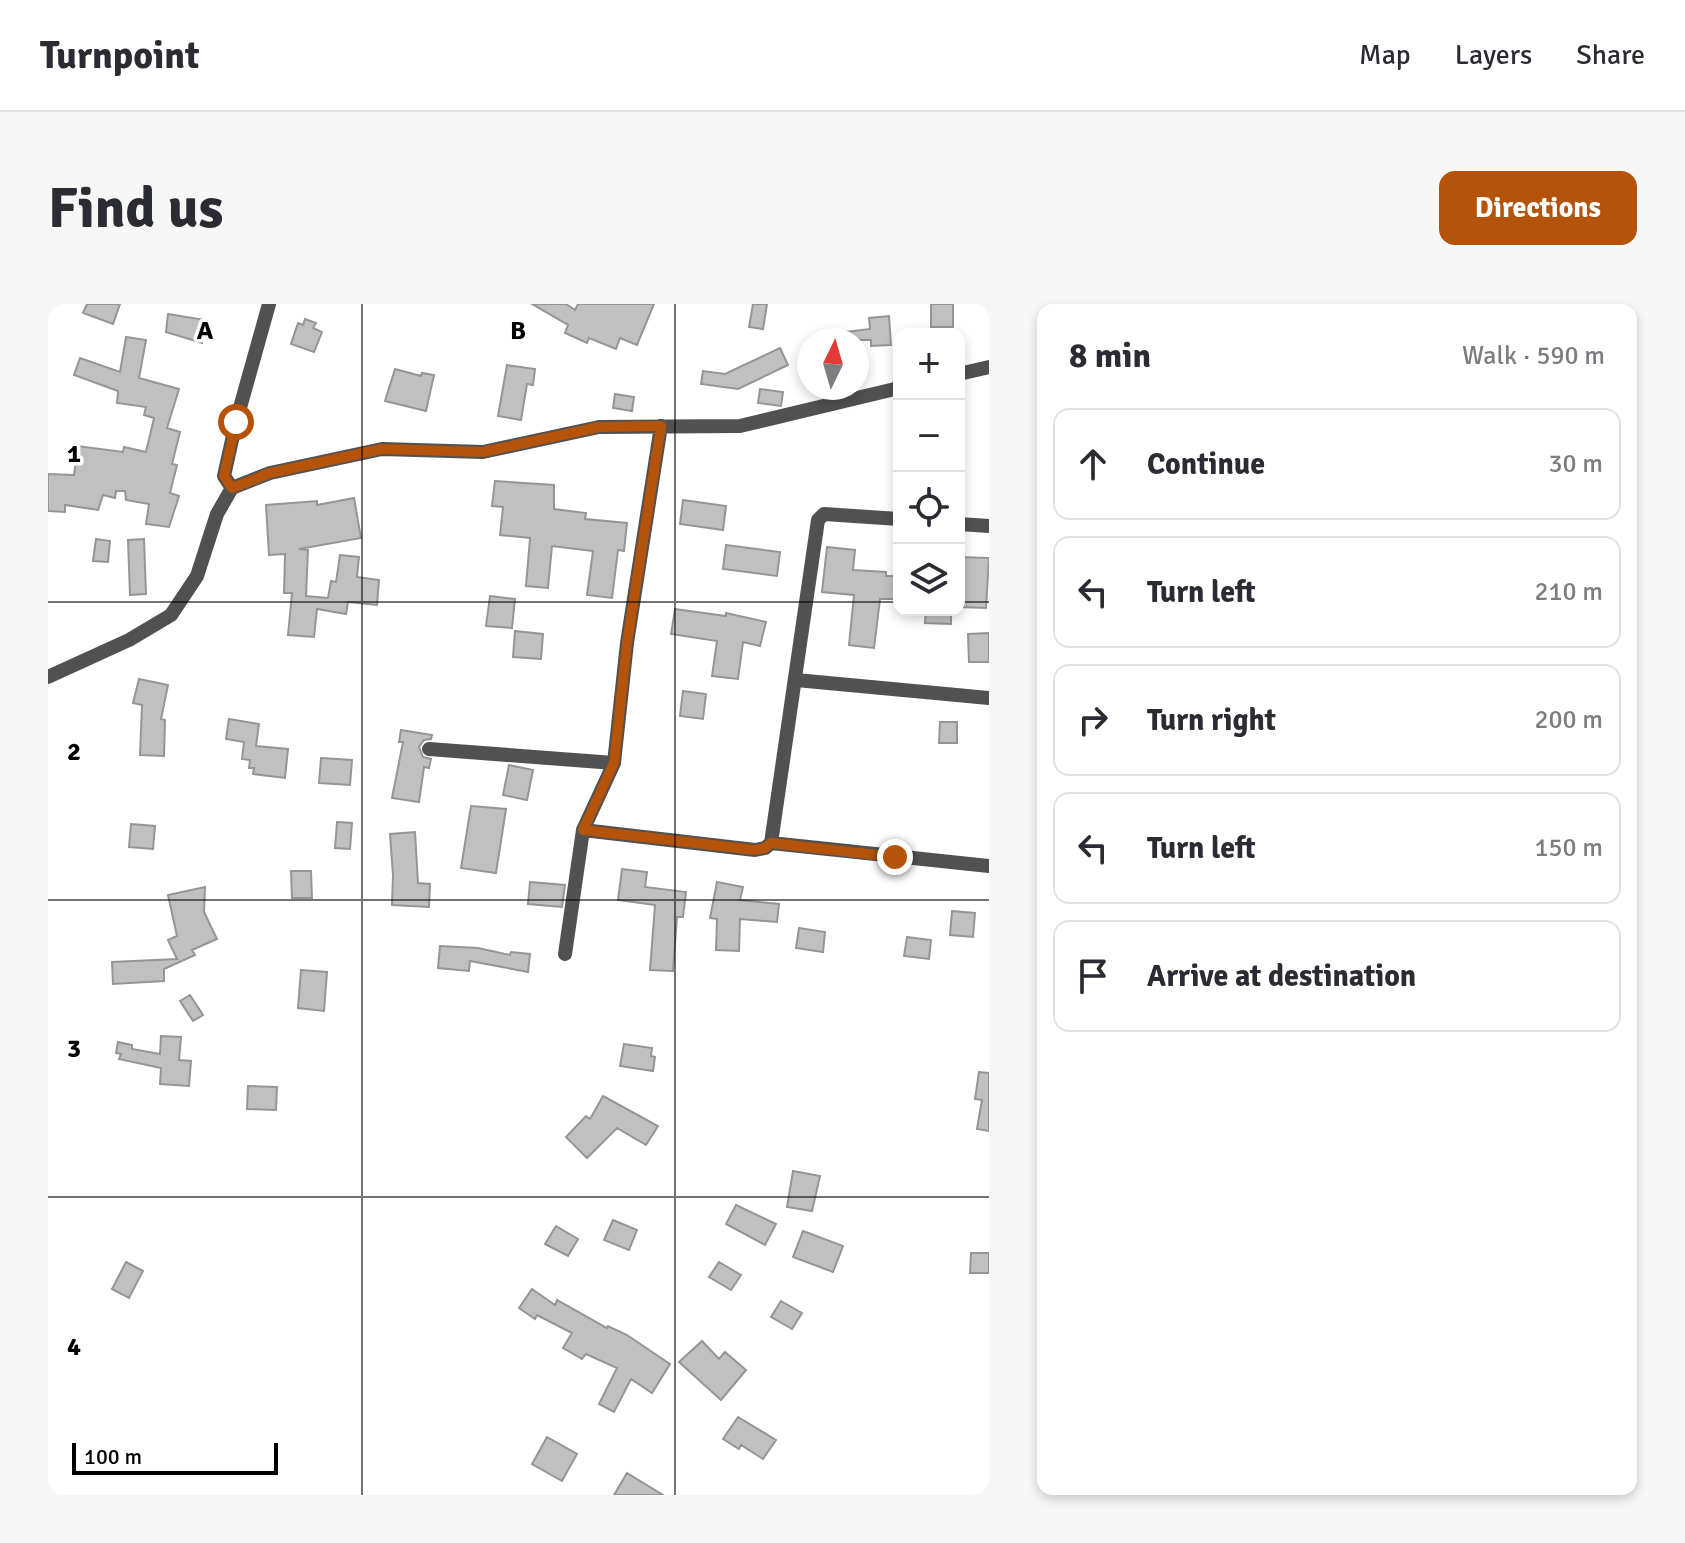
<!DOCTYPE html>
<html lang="en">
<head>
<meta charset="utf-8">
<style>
	:root { --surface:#fff; --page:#f7f7f7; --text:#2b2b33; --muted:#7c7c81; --line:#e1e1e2; --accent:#b45309 }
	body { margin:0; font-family:Signika,sans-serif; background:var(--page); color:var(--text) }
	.controls { position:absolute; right:24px; top:24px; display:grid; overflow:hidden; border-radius:16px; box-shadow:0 4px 12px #0003 }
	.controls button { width:72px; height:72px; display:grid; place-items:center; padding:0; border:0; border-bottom:2px solid var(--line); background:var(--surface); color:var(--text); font:40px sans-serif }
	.compass { position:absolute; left:749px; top:24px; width:72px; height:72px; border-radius:50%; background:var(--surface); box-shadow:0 4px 12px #0003; rotate:5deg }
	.scale { position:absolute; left:24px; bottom:20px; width:206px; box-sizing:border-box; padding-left:8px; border:4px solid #000; border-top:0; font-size:22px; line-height:28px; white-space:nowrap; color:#000; -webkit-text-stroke:6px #fff; paint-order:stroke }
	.stop { position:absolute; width:24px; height:24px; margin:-18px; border:6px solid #b45309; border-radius:50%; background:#fff }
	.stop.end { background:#b45309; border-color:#fff; box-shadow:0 2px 8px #0008 }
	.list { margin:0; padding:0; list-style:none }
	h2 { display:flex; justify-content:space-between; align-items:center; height:104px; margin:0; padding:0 32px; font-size:34px }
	h2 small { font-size:26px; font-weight:400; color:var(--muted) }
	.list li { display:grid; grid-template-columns:52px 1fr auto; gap:24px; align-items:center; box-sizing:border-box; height:112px; margin:0 16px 16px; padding:0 16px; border:2px solid var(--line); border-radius:16px }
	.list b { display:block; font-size:30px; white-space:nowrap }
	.list em { font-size:26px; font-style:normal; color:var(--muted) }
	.icon { flex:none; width:44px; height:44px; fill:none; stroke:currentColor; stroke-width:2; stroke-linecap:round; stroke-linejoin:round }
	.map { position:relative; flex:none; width:941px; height:1191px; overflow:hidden; border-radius:16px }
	header { display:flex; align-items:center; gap:48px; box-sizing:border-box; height:112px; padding:0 40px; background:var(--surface); border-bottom:2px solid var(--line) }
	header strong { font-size:38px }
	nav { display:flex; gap:44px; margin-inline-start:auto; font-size:28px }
	.intro { display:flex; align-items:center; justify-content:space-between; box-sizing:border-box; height:192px; padding:0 48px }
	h1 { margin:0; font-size:56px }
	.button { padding:20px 36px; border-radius:16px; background:var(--accent); color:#fff; font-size:28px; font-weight:700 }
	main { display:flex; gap:48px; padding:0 48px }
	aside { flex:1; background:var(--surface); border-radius:16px; box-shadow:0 4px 12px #0003 }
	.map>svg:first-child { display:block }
	.building { fill:#c0c0c0; stroke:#959595; stroke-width:2 }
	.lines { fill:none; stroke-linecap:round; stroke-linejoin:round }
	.minor { stroke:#515151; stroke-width:14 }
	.route { stroke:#b45309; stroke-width:10 }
	.grid { fill:none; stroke:#000; stroke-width:2; stroke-opacity:0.55 }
	.grid-label { font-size:26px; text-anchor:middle; font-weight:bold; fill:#000; stroke:#fff; stroke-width:7; stroke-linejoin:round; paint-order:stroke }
</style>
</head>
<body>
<header>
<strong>Turnpoint</strong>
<nav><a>Map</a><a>Layers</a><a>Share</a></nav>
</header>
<div class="intro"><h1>Find us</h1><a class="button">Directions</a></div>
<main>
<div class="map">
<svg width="941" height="1191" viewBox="0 0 941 1191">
	<rect width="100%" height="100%" fill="#fff"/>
	<path class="building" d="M 39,0 L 72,0 L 65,20 L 35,9 Z
		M 484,0 L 518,0 L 527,6 L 530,0 L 606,0 L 589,41 L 572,34 L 568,45 L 541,34 L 539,39 L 517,29 L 520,21 Z
		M 705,0 L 719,0 L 715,25 L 701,23 Z
		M 883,0 L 905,0 L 905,23 L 883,23 Z
		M 120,10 L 157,16 L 154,39 L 118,28 Z
		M 841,12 L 843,41 L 823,42 L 823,36 L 790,36 L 790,29 L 822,25 L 821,14 Z
		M 257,15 L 268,19 L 265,24 L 274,28 L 266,48 L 243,40 L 250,19 L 255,21 Z
		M 78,33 L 98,36 L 91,74 L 131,85 L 119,124 L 132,128 L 124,160 L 129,161 L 122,189 L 131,192 L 121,223 L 98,220 L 101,200 L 78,196 L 77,187 L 68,187 L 67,194 L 55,191 L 50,206 L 17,201 L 17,208 L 0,207 L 0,170 L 26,171 L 30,142 L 75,148 L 76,143 L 98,148 L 106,114 L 96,111 L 98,103 L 69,99 L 70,87 L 26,71 L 32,54 L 72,68 Z
		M 732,44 L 740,61 L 690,85 L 653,80 L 655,67 L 677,70 Z
		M 459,61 L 487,65 L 485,81 L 479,80 L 473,116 L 450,112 Z
		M 347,65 L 373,72 L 374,69 L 386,71 L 378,107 L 337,97 Z
		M 712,85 L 735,88 L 733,102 L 710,99 Z
		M 567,90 L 586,93 L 584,107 L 565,104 Z
		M 447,177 L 506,181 L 506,205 L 538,209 L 537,215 L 579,219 L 576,247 L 570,246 L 564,294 L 539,291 L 545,247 L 504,242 L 500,284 L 478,282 L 482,234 L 452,231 L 455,203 L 444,202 Z
		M 306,194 L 313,234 L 251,245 L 260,246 L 258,292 L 280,294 L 283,277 L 288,278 L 292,251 L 311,253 L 309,273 L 331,276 L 329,301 L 300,298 L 298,310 L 269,305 L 266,333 L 240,331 L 244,289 L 236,289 L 237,250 L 221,251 L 218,201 L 269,197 L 269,201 Z
		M 635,196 L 678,202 L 675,226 L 632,220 Z
		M 48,235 L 62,237 L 60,258 L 45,257 Z
		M 96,235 L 98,290 L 82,291 L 80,236 Z
		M 678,241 L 732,248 L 729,272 L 675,265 Z
		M 779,243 L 807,246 L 805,266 L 838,268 L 838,272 L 851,272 L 851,295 L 832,295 L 826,344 L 801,341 L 806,291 L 774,288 Z
		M 911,253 L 941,254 L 938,304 L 911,303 Z
		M 442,292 L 467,295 L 464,324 L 438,322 Z
		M 627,305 L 678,312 L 678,309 L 718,318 L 712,342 L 695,338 L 690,375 L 664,372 L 669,337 L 623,330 Z
		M 878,306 L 903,306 L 903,320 L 877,319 Z
		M 467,327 L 495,330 L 493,355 L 465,353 Z
		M 941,329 L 941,358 L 921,358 L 920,330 Z
		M 91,375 L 120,381 L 113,415 L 117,416 L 116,452 L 92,451 L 94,401 L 85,399 Z
		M 635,387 L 658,390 L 655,415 L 632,412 Z
		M 181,415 L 211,420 L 208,442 L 240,445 L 237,474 L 205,470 L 206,464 L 201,464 L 202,456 L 194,455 L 196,438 L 178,435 Z
		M 892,418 L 909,418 L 909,439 L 891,439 Z
		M 353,426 L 384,431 L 383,435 L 376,436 L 371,443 L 375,453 L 383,455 L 381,464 L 376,463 L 371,498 L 344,494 L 355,438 L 351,438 Z
		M 273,454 L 304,456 L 302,481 L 271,479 Z
		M 461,461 L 485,466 L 479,496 L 455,491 Z
		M 423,502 L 458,505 L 448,569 L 413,564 Z
		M 289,518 L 304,519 L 302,545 L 287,544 Z
		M 83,520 L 107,522 L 105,545 L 81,543 Z
		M 367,528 L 370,579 L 382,580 L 381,603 L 344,601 L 345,571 L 342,530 Z
		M 574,565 L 599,568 L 597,583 L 638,588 L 635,613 L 629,613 L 625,667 L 602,666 L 607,601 L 570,596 Z
		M 243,567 L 263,567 L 264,594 L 244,594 Z
		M 482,578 L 517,581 L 514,603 L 480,600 Z
		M 669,578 L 695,583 L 692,596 L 731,600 L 729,618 L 692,615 L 691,647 L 668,646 L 669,615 L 662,614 Z
		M 157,583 L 156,608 L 169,635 L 144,646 L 147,651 L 116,665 L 116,677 L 65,680 L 64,658 L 129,655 L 120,636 L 129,632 L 120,591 Z
		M 904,607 L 927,609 L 925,633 L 902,631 Z
		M 751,624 L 777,628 L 775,648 L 748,644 Z
		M 859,633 L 883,636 L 881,655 L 856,652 Z
		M 392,642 L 430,644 L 462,651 L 463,648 L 482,650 L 480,668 L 422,657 L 421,667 L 390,664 Z
		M 253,666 L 279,668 L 276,707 L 250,704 Z
		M 142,691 L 155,711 L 145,717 L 132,697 Z
		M 113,732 L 133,733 L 131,756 L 143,757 L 141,782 L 112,780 L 113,764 L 71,755 L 73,750 L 68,749 L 70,738 L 84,741 L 84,745 L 112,750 Z
		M 576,740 L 604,744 L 603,752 L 607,753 L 605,767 L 572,762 Z
		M 931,768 L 941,769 L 941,827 L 929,825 L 934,796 L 927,795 Z
		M 200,782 L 229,783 L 228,806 L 199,805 Z
		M 555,792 L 610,822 L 598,841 L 569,824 L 539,854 L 518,833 L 538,812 L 542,815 Z
		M 745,867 L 772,872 L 764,907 L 739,903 Z
		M 688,901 L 728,920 L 717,941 L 678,920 Z
		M 565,916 L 589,926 L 581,946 L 556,936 Z
		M 508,922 L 530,935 L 520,952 L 497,940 Z
		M 755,927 L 795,942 L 785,968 L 745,953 Z
		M 923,949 L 941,949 L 941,969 L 922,969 Z
		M 78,958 L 95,967 L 81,994 L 64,985 Z
		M 671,958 L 693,971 L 683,986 L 661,973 Z
		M 484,985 L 507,1001 L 509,996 L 559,1024 L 560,1022 L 579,1031 L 622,1060 L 604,1089 L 583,1075 L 566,1108 L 551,1100 L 569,1064 L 538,1050 L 534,1055 L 515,1044 L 524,1029 L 489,1011 L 487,1015 L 471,1004 Z
		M 733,997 L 754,1009 L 744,1025 L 723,1013 Z
		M 654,1037 L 671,1055 L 677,1048 L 698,1066 L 673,1096 L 631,1058 Z
		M 690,1113 L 728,1136 L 715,1155 L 693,1141 L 691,1145 L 675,1135 Z
		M 499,1133 L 529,1150 L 514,1177 L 484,1160 Z
		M 579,1169 L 615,1191 L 566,1191 Z"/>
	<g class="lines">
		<path class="minor" d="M 911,70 L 941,63
			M 184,184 L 176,172 L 188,118 L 221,0
			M 911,220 L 941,222
			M 0,373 L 81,336 L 123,311 L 149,272 L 169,210 L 184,184 L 222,169 L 334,145 L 435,148 L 551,123 L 692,122 L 851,84
			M 748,376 L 941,394
			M 381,445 L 566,459
			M 535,526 L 707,546 L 717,544 L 723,539 L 770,216 L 776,210 L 851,215
			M 723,539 L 941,562
			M 517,650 L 535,526 L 566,459 L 579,339 L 613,122"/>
	</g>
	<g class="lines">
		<path class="route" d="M 188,118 L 176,172 L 184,184 L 222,169 L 334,145 L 435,148 L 551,123 L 613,122 L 579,339 L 566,459 L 535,526 L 707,546 L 717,544 L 723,539 L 847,553"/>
	</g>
	<path class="grid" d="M 314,0 L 314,1191M 627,0 L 627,1191M 0,298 L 851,298M 911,298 L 941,298M 0,596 L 941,596M 0,893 L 941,893"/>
	<g class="grid-label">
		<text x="157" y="35">A</text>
		<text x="470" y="35">B</text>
		<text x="26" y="158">1</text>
		<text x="26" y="456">2</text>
		<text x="26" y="753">3</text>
		<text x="26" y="1051">4</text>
	</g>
</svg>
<div class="controls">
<button>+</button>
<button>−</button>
<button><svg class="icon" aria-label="locate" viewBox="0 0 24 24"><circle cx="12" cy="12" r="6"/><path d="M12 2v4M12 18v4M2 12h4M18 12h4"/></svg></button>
<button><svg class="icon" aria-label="layers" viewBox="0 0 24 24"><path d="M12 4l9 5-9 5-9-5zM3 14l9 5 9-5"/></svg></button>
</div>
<svg class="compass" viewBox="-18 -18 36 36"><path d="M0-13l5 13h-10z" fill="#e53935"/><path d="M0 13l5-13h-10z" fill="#7c7c81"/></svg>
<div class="scale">100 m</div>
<div class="stop" style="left:188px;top:118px"></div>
<div class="stop end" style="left:847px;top:553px"></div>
</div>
<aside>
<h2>8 min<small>Walk · 590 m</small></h2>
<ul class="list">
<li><svg class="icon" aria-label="ahead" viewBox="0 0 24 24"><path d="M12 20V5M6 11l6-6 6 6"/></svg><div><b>Continue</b></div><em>30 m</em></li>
<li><svg class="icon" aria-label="left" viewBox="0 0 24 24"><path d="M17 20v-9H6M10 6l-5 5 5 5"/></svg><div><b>Turn left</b></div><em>210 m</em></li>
<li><svg class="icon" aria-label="right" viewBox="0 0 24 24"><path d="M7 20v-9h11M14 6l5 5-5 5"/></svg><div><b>Turn right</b></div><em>200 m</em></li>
<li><svg class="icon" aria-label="left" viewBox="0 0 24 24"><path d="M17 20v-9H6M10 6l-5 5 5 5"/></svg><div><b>Turn left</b></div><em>150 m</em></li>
<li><svg class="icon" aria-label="arrive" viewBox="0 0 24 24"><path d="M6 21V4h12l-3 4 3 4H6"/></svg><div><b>Arrive at destination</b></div></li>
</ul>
</aside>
</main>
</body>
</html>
